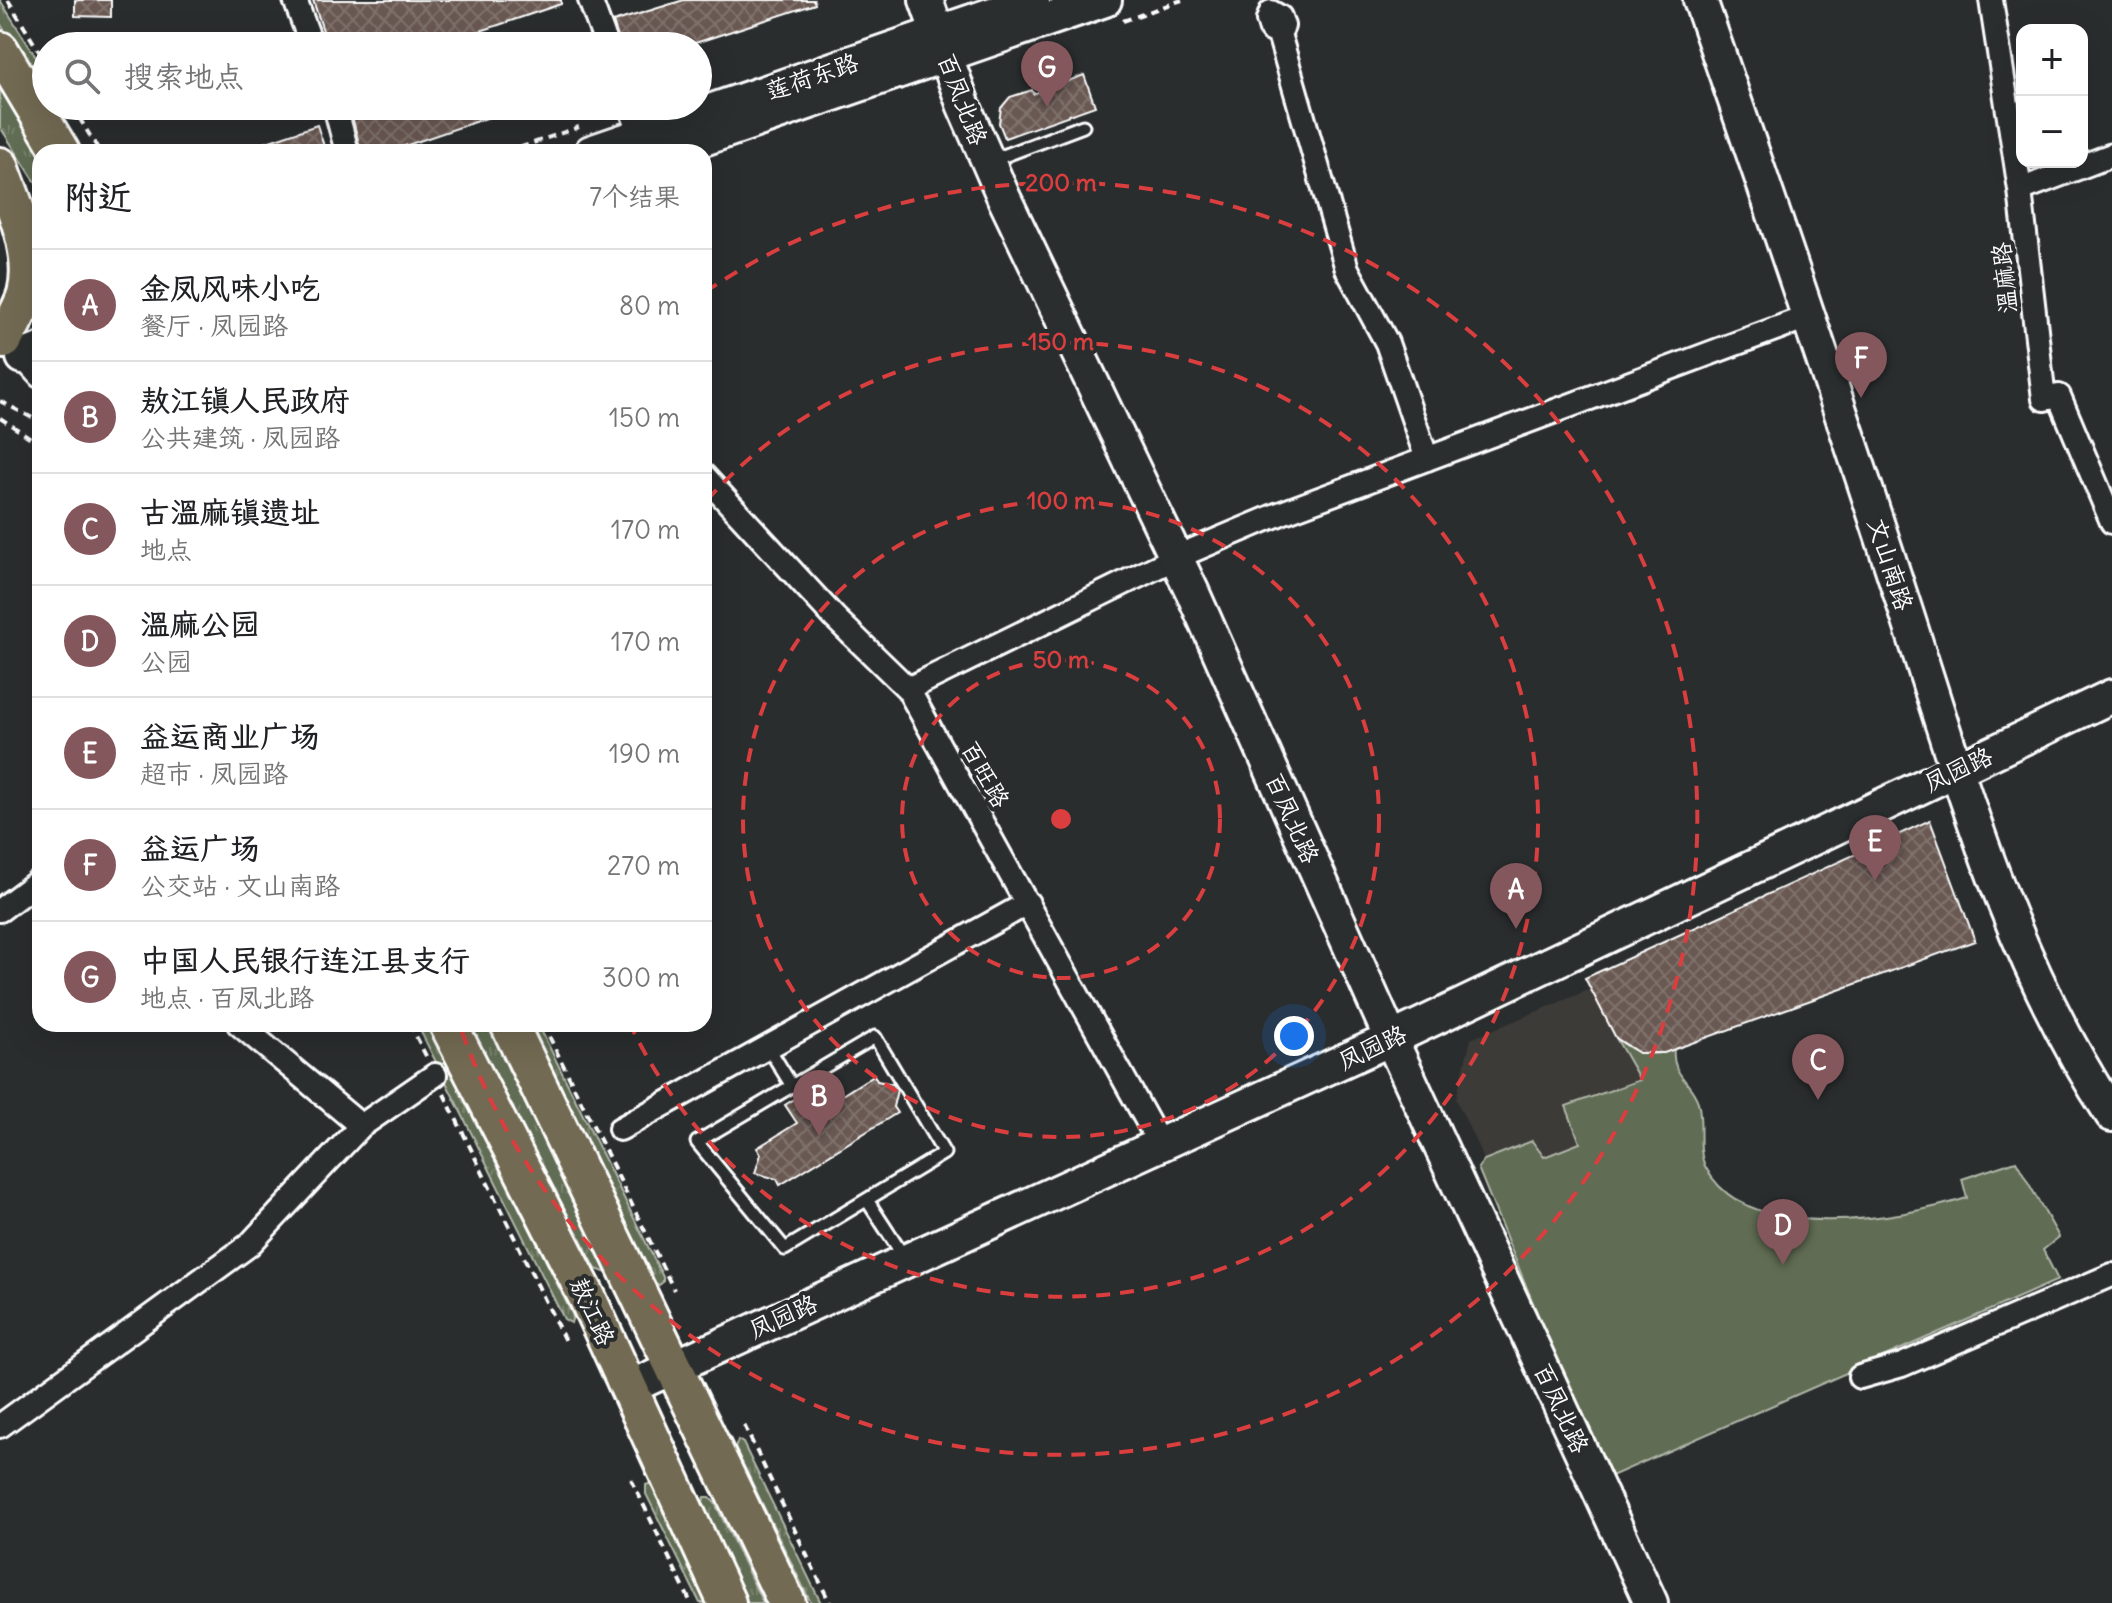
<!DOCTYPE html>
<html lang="zh">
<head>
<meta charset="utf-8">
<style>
	:root { --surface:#fff; --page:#f6f6f6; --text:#202124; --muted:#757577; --line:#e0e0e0; --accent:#84575d }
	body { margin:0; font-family:Delius,"LXGW WenKai TC",sans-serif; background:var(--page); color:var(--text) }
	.controls { position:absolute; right:24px; top:24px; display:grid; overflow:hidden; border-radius:16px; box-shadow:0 8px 32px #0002 }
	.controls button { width:72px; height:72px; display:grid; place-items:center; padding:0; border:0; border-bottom:2px solid var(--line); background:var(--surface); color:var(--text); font:40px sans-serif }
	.you { position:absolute; left:1294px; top:1036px; width:28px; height:28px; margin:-20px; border:6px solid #fff; border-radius:50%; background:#1a73e8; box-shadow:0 0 0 12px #1a73e833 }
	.badge { display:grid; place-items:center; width:52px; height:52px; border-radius:50%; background:var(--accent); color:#fff; font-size:26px; font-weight:700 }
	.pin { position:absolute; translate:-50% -66px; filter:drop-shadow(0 2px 4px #0008) }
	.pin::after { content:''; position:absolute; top:42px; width:28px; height:24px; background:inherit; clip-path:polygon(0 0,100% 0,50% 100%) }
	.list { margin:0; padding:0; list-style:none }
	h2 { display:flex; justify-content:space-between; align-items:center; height:104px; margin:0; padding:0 32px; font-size:34px }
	h2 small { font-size:26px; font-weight:400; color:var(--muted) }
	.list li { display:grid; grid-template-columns:52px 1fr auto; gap:24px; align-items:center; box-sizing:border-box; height:112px; padding:0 32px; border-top:2px solid var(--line) }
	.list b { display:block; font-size:30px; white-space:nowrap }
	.list p { margin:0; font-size:26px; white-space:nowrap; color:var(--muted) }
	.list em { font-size:26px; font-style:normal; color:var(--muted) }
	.icon { flex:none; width:44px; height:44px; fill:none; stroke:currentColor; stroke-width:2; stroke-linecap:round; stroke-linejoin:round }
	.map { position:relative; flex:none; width:2112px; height:1603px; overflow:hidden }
	.search { position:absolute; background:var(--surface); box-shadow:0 8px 32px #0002; left:32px; top:32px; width:680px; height:88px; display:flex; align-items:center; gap:20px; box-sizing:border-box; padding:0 28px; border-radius:44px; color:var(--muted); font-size:30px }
	.panel { position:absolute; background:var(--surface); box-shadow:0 8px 32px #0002; left:32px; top:144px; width:680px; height:888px; border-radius:24px }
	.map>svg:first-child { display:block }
	.built { fill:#3d3a39 }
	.grass { fill:url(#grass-tufts); stroke:#b0b6a9; stroke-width:2 }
	.park { fill:#606c53; stroke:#b0b6a9; stroke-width:2 }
	.building { fill:url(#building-cross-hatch); stroke:#fff; stroke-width:2 }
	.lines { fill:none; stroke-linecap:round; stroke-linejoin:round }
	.lane-casing { stroke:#fff; stroke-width:17 }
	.street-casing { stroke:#fff; stroke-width:28 }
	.secondary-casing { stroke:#fff; stroke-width:38 }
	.primary-casing { stroke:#fff; stroke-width:42 }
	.path { stroke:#fff; stroke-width:4; stroke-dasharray:8 6; stroke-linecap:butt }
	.lane { stroke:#2a2d2e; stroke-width:11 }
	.street { stroke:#2a2d2e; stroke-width:22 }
	.secondary { stroke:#2a2d2e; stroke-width:32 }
	.primary { stroke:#736b52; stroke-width:36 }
	.ring { fill:none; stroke:#da3e3e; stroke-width:4; stroke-dasharray:14 10 }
	.labels { text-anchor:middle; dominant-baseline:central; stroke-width:8; stroke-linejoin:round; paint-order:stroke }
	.street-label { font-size:24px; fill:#fff; stroke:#2a2d2e }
	.centre { fill:#da3e3e; stroke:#2a2d2e; stroke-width:4 }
	.ring-label { font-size:24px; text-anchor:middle; font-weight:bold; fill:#da3e3e; stroke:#2a2d2e; stroke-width:8; stroke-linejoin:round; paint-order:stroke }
</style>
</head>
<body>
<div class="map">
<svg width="2112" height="1603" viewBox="0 0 2112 1603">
	<defs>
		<pattern id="grass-tufts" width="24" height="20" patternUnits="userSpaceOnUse" patternTransform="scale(2)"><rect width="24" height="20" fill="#606c53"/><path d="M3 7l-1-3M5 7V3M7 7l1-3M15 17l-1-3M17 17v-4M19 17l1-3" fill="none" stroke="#78826d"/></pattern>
		<pattern id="building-cross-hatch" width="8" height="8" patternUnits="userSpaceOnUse" patternTransform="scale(2)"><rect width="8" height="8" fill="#6a5952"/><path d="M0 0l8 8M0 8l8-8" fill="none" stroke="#80726c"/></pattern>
	</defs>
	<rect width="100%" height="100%" fill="#2a2d2e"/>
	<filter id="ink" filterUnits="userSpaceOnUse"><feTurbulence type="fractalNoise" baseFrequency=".0125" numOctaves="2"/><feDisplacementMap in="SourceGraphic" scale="16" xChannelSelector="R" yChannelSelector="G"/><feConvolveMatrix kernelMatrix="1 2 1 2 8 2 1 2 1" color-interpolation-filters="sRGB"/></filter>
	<g filter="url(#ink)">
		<path class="built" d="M 1591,989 L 1640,1080 L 1566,1106 L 1581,1143 L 1543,1158 L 1531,1142 L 1484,1160 L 1456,1099 L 1471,1039 Z"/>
		<path class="grass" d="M 0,0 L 46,73 L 46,101 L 0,23 Z
			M 0,82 L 42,152 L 40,189 L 0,127 Z
			M 417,1024 L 429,1024 L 573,1316 L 571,1323 L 564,1319 Z
			M 466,1024 L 492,1024 L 610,1268 L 607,1273 L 596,1269 C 555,1186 507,1107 466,1024 Z
			M 527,1024 L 538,1024 L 663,1277 L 663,1282 L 659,1285 L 654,1282 Z
			M 738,1440 L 743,1443 L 821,1603 L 811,1603 L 735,1448 Z
			M 651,1483 L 656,1489 L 711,1603 L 700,1603 L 646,1494 L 646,1485 Z
			M 704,1497 L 709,1497 L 715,1503 L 763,1603 L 747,1603 L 702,1509 Z"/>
		<path class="park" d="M 1616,1038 C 1635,1054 1651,1058 1674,1049 C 1671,1075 1691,1081 1698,1102 C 1704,1123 1696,1149 1706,1168 C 1747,1246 1900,1219 1967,1198 L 1962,1179 L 2016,1161 L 2059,1237 L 2043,1250 L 2058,1280 L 1605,1479 L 1478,1168 L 1484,1160 L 1532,1141 L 1544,1157 L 1580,1143 L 1566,1106 L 1640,1080 Z"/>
		<path class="building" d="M 75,0 L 111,0 L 111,17 L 75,16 Z
			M 313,0 L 561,0 L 561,4 L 436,46 L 328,46 Z
			M 684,0 L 814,0 L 815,4 L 686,46 L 621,46 L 613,22 Z
			M 1084,75 L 1095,106 L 1005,138 L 999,123 L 1001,108 L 1010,97 L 1032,90 L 1033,94 Z
			M 381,106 L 513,106 L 513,109 L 387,152 L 361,152 L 352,116 Z
			M 317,125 L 326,152 L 247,152 L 246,149 Z
			M 1930,820 L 1975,941 L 1664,1053 L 1639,1053 L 1616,1038 L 1585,978 Z
			M 874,1075 L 877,1081 L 893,1084 L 897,1090 L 893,1107 L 897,1113 L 780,1185 L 777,1179 L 755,1173 L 761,1154 L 757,1148 L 797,1123 L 785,1105 L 823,1081 L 834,1100 Z"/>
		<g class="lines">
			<g class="lane-casing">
				<path id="lane" d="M 990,161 L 1083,126
					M 875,1037 L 944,1153 L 785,1249 L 697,1142 Z
					M 768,1047 L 792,1086
					M 867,1200 L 906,1260"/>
			</g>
			<g class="street-casing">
				<path id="street" d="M 295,0 L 312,46
					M 590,0 L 607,46
					M 1991,0 L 2020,190 L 2044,399 L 2059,396 L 2112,522
					M 1279,34 L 1271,30 L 1268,20 L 1271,12 L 1280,17 L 1283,26 L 1279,34 L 1347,269 L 1387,343 L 1427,459
					M 335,106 L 347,152
					M 630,106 L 641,135
					M 2020,190 L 2112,155
					M 16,350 L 40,376
					M 704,476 L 835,618 L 908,689 L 1160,1144
					M 908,689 L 1177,557 L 1279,514 L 1810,316
					M 0,910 L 40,880
					M 239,1024 L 361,1126
					M 620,1129 L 1028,903
					M 1860,1377 L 1902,1365 L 2112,1275
					M 0,1426 L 249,1245 L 361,1126 L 435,1075"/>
			</g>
			<g class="secondary-casing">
				<path id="secondary" d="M 926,0 L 963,104 L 1004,198 L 1192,591 L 1391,1039 L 1651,1603
					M 1700,0 C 1768,196 1835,392 1899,590 C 1958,770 2006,955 2112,1115
					M 591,152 L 1033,0
					M 666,152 L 1105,0
					M 23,357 L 40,350
					M 628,1388 L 1391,1039 L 2112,696"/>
			</g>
			<g class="primary-casing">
				<path id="primary" d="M 0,50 L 61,152
					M 0,166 C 13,204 37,253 26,294 C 21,310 11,325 4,340
					M 448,1024 L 587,1297 L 727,1603
					M 509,1024 L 787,1603"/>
			</g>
			<path class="path" d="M 8,0 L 46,63
				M 1123,21 L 1182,0
				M 72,106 L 100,152
				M 507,152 L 579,127
				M 0,401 L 40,422
				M 0,418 L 40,444
				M 40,447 L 35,457 L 40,462
				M 410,1024 L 427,1058
				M 543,1024 L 674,1290
				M 444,1094 L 566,1343
				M 744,1425 L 830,1603
				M 631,1479 L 691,1603"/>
			<use href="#lane" class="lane"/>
			<use href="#street" class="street"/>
			<use href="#secondary" class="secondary"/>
			<use href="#primary" class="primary"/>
		</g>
	</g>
	<g class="ring">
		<circle cx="1061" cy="819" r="159"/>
		<circle cx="1061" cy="819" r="318"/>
		<path d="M707 500A477 477 0 1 1 630 1024"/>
		<path d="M705 292A636 636 0 1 1 460 1026"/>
	</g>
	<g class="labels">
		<g class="street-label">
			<text transform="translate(812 76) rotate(-19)">莲荷东路</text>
			<text transform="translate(963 99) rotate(69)">百凤北路</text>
			<text transform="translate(2004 278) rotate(-96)">温麻路</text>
			<text transform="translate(1891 564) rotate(72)">文山南路</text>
			<text transform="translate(1958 769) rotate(-25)">凤园路</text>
			<text transform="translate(986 774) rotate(61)">百旺路</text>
			<text transform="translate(1293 818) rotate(66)">百凤北路</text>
			<text transform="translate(1372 1047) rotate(-25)">凤园路</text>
			<text transform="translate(593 1311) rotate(65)">敖江路</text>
			<text transform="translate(783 1316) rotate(-24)">凤园路</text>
			<text transform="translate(1562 1408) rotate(65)">百凤北路</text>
		</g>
	</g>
	<circle cx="1061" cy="819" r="12" class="centre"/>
	<g class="ring-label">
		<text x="1061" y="191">200 m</text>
		<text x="1061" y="350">150 m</text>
		<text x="1061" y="509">100 m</text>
		<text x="1061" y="668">50 m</text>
	</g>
</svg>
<div class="controls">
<button>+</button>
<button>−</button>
</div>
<div class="you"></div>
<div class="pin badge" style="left:1516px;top:929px">A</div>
<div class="pin badge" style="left:819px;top:1136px">B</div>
<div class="pin badge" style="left:1818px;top:1100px">C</div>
<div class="pin badge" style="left:1783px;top:1265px">D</div>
<div class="pin badge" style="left:1875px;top:881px">E</div>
<div class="pin badge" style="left:1861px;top:398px">F</div>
<div class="pin badge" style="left:1047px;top:107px">G</div>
<div class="search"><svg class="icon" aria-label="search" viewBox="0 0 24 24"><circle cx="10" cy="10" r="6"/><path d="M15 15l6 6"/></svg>搜索地点</div>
<section class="panel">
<h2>附近<small>7个结果</small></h2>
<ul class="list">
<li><span class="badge">A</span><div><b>金凤风味小吃</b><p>餐厅 · 凤园路</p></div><em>80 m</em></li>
<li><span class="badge">B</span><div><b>敖江镇人民政府</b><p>公共建筑 · 凤园路</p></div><em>150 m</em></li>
<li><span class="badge">C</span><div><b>古温麻镇遗址</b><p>地点</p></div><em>170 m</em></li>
<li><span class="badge">D</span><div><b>温麻公园</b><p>公园</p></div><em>170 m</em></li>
<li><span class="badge">E</span><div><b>益运商业广场</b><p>超市 · 凤园路</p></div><em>190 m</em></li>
<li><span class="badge">F</span><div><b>益运广场</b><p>公交站 · 文山南路</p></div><em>270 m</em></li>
<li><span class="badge">G</span><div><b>中国人民银行连江县支行</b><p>地点 · 百凤北路</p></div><em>300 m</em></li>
</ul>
</section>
</div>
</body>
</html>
